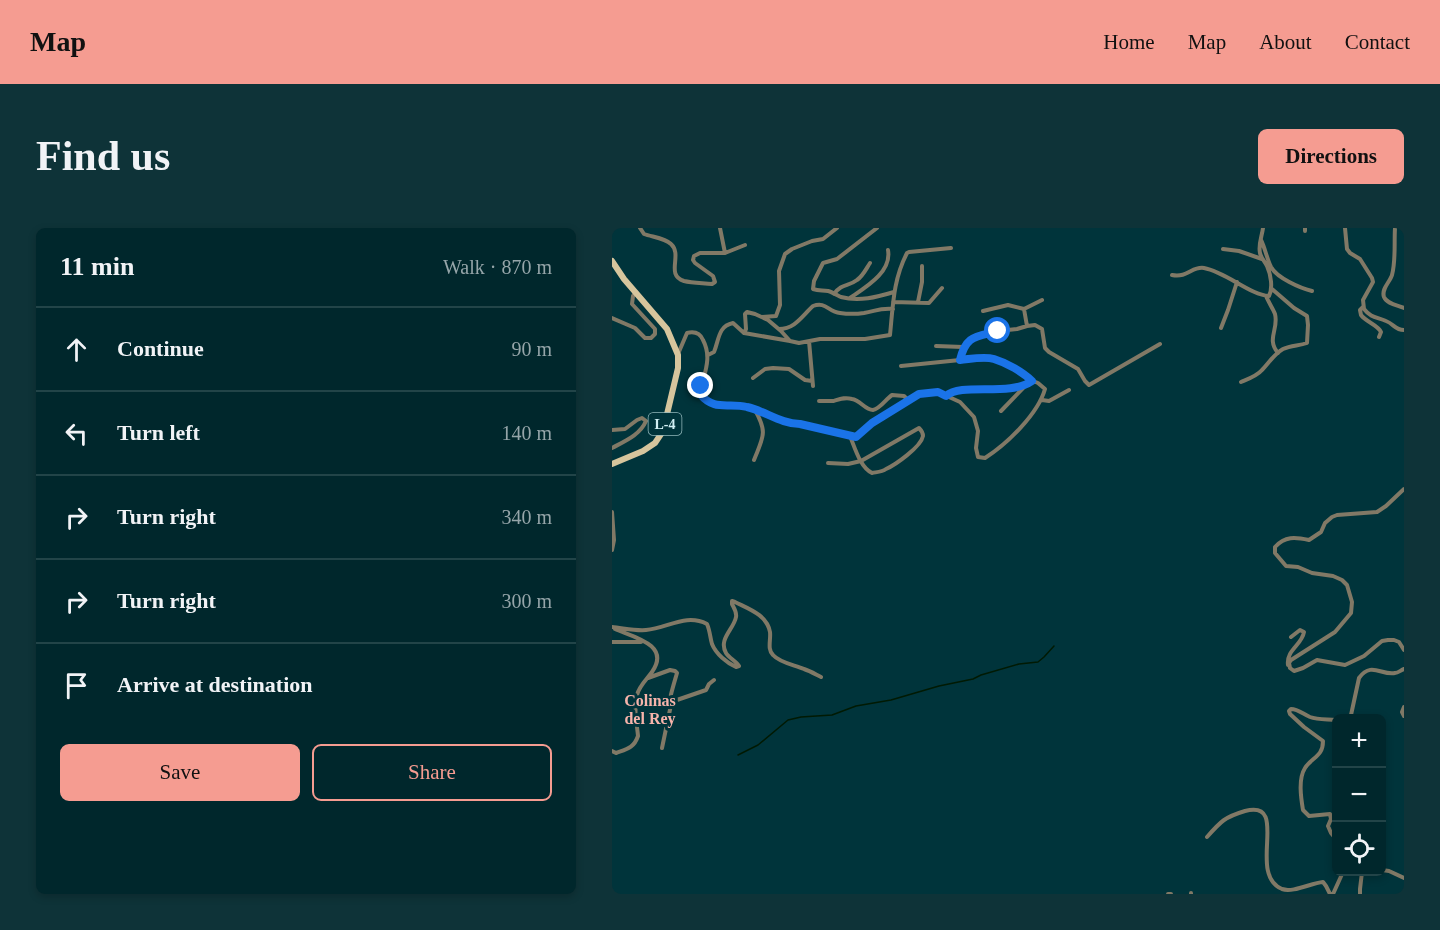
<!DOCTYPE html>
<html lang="en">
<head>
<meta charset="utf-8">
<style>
	:root { --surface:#00272c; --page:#0e3338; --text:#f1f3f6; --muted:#95a5a9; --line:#224448; --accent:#f59c91 }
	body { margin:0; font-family:"Times New Roman",serif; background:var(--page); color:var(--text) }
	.controls { position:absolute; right:18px; bottom:18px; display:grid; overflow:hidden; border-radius:9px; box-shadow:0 3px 9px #0003 }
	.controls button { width:54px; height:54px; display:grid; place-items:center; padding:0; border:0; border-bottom:2px solid var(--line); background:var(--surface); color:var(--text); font:30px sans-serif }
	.stop { position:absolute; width:18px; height:18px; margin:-14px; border:4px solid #1a73e8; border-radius:50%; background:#fff }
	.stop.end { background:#1a73e8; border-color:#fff; box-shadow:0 2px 6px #0008 }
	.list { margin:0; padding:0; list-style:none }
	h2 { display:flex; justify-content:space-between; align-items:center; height:78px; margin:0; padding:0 24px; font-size:26px }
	h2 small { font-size:20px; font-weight:400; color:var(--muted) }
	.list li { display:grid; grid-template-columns:39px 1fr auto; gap:18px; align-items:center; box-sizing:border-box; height:84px; padding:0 24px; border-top:2px solid var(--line) }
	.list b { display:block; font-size:22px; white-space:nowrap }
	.list em { font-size:20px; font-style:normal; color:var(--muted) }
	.actions { display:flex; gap:12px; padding:18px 24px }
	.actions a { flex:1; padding:14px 0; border:2px solid var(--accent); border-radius:9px; text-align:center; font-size:21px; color:var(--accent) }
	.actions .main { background:var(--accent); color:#111 }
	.icon { flex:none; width:33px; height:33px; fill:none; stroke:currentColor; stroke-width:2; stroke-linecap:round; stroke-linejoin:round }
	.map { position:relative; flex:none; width:792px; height:666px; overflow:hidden; border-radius:9px }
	header { display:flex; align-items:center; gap:36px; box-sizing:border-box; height:84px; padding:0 30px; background:var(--accent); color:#111 }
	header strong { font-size:28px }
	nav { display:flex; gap:33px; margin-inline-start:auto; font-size:21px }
	.intro { display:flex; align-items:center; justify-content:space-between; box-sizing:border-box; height:144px; padding:0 36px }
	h1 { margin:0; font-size:42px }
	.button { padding:15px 27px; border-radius:9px; background:var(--accent); color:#111; font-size:21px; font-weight:700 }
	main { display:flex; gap:36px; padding:0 36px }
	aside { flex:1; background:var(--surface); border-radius:9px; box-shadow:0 3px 9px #0003 }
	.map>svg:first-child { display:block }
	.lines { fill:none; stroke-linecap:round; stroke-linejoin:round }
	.stream { stroke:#001a03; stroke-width:1.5 }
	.minor { stroke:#817966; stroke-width:4 }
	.primary { stroke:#d6c59d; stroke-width:6 }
	.route { stroke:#1a73e8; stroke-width:8 }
	.labels { text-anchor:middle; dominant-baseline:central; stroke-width:6; stroke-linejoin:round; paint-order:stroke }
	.shield { fill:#00343b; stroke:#92b8bc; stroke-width:1.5 }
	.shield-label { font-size:14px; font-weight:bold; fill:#d1f0f4 }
	.neighbourhood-label { font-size:16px; font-weight:bold; fill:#f7b4ab; stroke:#00343b }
</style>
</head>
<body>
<header>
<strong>Map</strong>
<nav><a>Home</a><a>Map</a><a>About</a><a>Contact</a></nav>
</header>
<div class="intro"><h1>Find us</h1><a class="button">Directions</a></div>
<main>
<aside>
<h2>11 min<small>Walk · 870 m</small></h2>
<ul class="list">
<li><svg class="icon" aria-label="ahead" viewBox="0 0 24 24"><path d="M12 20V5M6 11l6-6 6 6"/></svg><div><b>Continue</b></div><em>90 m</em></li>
<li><svg class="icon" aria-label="left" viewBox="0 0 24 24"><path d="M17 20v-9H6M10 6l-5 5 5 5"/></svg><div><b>Turn left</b></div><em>140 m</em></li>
<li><svg class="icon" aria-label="right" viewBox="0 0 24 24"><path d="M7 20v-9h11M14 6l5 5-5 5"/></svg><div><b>Turn right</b></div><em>340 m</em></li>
<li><svg class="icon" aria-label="right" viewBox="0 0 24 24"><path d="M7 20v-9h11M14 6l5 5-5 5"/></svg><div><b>Turn right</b></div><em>300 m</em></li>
<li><svg class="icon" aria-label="arrive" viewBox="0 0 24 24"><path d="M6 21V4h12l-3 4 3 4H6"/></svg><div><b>Arrive at destination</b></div></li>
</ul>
<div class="actions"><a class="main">Save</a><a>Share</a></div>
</aside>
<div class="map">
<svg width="792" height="666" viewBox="0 0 792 666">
	<rect width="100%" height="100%" fill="#00343b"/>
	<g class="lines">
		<path class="stream" d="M 126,527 L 146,517 L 176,492 L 189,489 L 220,487 L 244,478 L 279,472 L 327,458 L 361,451 L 369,447 L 407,436 L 426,434 L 432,429 L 442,418"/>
		<path class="minor" d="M 28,0 L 32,6 C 40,9 53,10 59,16 C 71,27 53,47 72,53 C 80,55 91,55 100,56 L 103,54 L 101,48 L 83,35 L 81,32 L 82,28 L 88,25 L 113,25 L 133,17
			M 108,0 L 113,25
			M 265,0 L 225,31 L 211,35 L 202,53 L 201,61 C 207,63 210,62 216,63 C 220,64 225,67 229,69 C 247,74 265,69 282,64
			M 693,0 L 693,3
			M 733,0 L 735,21 L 738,25 L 748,31 L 760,50 L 761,54 L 751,72 L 752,81 C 759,90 765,89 774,93 C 782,96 783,102 792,102
			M 783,0 C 782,15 784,32 780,47 C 778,54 769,61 772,69 C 775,76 785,77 792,80
			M 649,12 C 653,20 655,31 659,39 C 665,50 688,60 700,63
			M 611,21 L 627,23 L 650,31
			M 560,47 C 576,50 580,38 592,40 C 614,44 638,67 657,68 C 661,60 659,47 655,38 C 653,34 649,30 648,25 C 646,17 650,8 651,0
			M 222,66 C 230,55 236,59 245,52 C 251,48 254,41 258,35
			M 654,68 C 657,75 661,81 663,86 C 667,101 654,111 666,125
			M 238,70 C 254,59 280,44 276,22
			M 281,74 L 317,75 L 330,60
			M 306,74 L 310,54 L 310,38
			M 751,79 L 748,82 L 749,87 C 754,94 766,97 769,104 L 767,109
			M 412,81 L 415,98
			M 371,83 L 396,77 L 412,81 L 430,72
			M 150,89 L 164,88 L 168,77 L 167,43 L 173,26 L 180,21 L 200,13 L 211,11 L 225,0
			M 0,90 L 23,100 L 33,110 L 39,110 L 43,106 L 43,101 L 20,76 L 21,68 L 24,64
			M 609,100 L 616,82 L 625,54
			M 167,101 C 183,101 190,88 201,78 C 214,73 216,84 228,85 C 235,86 245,86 252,85 C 264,83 267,80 281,81
			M 132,105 L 178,113
			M 197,113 L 201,158
			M 324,118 L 351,119
			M 66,126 L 75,105 C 83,103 88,105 91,112 C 101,131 91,147 88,166 C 103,184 117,174 136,179 C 151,183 166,191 181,196 L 188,196 L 244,209 L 260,195 L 307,166 L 326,164 L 348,174 L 362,189 L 366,203 L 364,220 L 366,229 L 373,230 C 395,216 426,186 433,161 L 426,155 L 421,153 C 397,169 350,154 334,168
			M 96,127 L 102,124 C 107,112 106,98 121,95 L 132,105 L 134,101 L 133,86 L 135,84 L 143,86 L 156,92 L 169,103 L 178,113 L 187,115 L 208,111 L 253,111 L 278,107 C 281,78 281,52 295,25 L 297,24 L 339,20
			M 289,138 L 348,132
			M 141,150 L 153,141 L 161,140 L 177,141 L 193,152 L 200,153
			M 421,153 L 414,147 L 382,131 L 348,132 L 351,119 L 360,110 L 386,103 L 405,101 L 415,98 L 423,97 L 430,101 L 433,120 L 437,124 L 466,141 L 473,153 L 477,157 L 548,116
			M 629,154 C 636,151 645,148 650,142 C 657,135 662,126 671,121 C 679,117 687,118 695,115 L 696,97 L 695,88 L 682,80 L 660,61
			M 430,172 L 437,173 L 457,162
			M 207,173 C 211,173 216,173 221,173 C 228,171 233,169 240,171 C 248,172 253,182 261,182 C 268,181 274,171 280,167 L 292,168 L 296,172
			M 389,183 L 413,158
			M 0,202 L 13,201 L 25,192 L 30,190 L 34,193 C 28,207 13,213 0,220
			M 142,232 C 151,209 156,205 143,182
			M 216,235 L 236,236 L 249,233 L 307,200 C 309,202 311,205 311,208 C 309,219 283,237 274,241 C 270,244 265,244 260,245 C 248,239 243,220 238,208
			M 792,261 L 774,278 L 765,284 L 725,287 L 720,289 L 713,295 L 709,304 L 697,312 C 683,309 673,308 663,319 L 663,325 L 674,338 L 686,339 L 700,345 L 721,348 L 730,352 L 735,357 L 740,374 L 739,385 L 723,404 L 679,432 L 677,435 L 678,440 L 682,443 L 691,440 L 705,432 L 733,437 L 752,428 L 770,413 L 776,412 L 782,412 L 787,414 L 792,422
			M 0,284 L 2,312 L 0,322
			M 0,399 C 11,400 23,403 34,402 C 56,400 74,385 95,396 C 98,403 98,409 100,416 C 104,426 115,435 124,439 L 127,438 C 124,433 117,430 114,425 C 106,411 122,401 124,389 C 125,384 122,380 120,376 L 120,373 L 123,374 C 137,381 155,387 158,404 C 159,412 155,421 161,427 C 168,435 183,437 192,441 C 198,443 203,446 209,449
			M 0,414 L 29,414
			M 676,437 C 674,422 690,417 692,404 L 688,402 L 679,409
			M 36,450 L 58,442 L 63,443 L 65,445 C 63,452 59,465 58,471 L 62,473 L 94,462 L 97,456 L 102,452
			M 792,479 L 790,484 L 792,488
			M 735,490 L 739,487 L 747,450 C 759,433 770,448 783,445 C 786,445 789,442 792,441
			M 724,492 C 716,491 706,492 698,489 C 691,486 686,481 679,481 L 677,483 L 678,486 L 692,499 L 711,513 C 711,529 700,529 693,540 C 686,551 689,570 691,582 L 697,588 L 718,586 L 719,591 L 716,598 L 719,605 L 724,611
			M 50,520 L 60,472
			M 0,523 L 4,525 C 15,521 22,520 26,508 C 25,496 21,479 25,467 C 27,458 35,451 40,444 C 59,417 22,409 3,401
			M 595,609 C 609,593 613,589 633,583 C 679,571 634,646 670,661 C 681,665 699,655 711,654 L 714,658 L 718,666
			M 770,642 L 777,643 L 792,650
			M 556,666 L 559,666
			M 579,666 L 579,665
			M 721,666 L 731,644
			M 748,666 L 748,661 L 750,644"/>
		<path class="primary" d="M 0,33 L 12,51 L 55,101 L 66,127 L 66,140 L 51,203 L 43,215 L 31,223 L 0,236"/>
	</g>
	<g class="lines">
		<path class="route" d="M 89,158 L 88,166 C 103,184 116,174 135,179 C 153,183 169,196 188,196 L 244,209 L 260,195 L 307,166 L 326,164 L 334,168 C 350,154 397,169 420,153 C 411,144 395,135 382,131 C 372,128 359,131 348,132 C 354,107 364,109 386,103"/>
	</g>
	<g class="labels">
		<rect class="shield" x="36.5" y="185" width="33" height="22" rx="4.5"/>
		<g class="shield-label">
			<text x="53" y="196">L-4</text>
		</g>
		<g class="neighbourhood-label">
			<text x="38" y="472">Colinas<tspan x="38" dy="18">del Rey</tspan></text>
		</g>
	</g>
</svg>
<div class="controls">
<button>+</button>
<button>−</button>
<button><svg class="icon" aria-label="locate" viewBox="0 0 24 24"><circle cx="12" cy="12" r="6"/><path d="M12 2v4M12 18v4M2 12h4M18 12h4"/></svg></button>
</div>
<div class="stop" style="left:386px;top:103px"></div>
<div class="stop end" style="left:89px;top:158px"></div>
</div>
</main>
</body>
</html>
